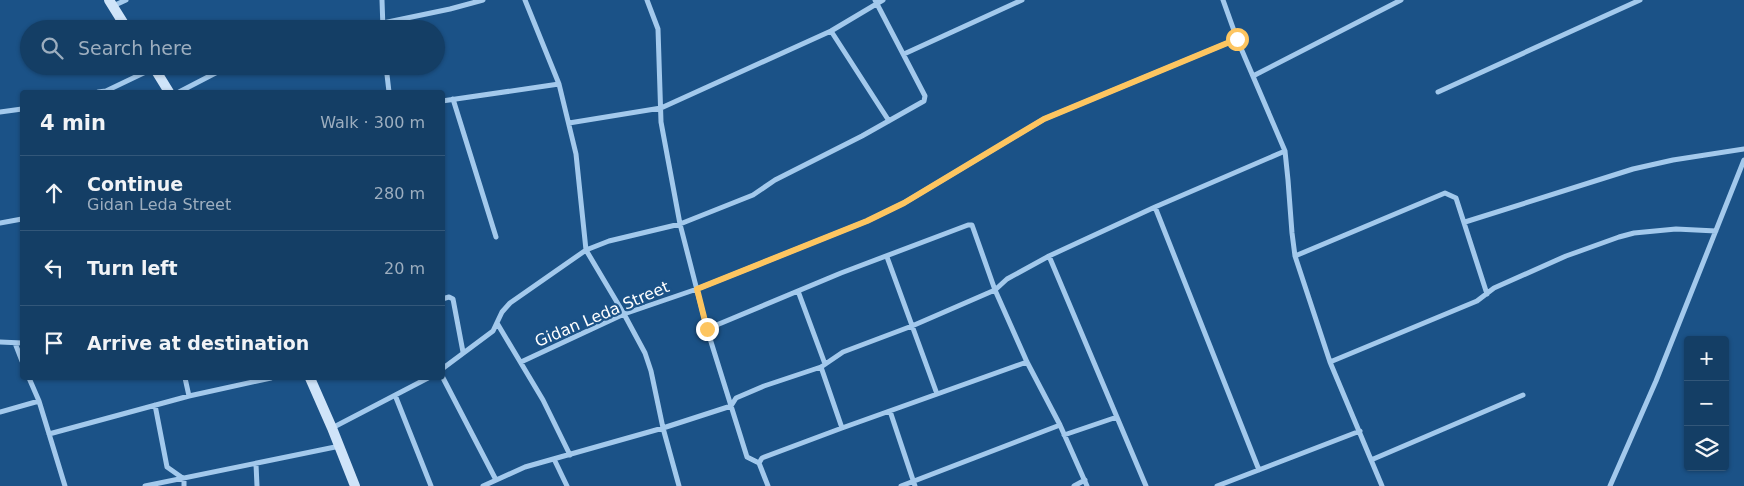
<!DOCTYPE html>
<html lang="en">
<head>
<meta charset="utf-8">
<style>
	:root { --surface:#143e65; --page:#1d456b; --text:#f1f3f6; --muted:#9daebf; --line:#335779 }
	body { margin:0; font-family:"DejaVu Sans",sans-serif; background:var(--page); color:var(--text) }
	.controls { position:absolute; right:15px; bottom:15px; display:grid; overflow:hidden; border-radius:5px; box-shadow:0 1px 4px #0004 }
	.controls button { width:45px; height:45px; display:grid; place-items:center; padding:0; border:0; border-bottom:1px solid var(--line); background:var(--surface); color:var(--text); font:25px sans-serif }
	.stop { position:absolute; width:15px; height:15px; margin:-11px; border:4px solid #fdc560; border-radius:50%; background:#fff }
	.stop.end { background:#fdc560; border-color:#fff; box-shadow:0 1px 5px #0008 }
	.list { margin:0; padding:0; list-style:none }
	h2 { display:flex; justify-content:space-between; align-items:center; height:65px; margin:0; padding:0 20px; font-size:21px }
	h2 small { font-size:16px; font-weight:400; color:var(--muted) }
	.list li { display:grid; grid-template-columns:32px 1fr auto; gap:15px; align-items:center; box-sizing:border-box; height:75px; padding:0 20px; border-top:1px solid var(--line) }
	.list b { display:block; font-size:19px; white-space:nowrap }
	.list p { margin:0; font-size:16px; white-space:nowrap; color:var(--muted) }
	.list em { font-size:16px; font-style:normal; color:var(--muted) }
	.icon { flex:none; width:28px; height:28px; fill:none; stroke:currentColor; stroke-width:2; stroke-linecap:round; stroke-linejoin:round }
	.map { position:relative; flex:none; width:1744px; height:486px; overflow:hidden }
	.search { position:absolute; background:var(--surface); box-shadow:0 1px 4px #0004; left:20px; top:20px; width:425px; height:55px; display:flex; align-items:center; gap:12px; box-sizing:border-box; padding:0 18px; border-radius:28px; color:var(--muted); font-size:19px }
	.panel { position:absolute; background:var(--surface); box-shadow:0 1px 4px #0004; left:20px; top:90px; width:425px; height:290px; border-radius:5px }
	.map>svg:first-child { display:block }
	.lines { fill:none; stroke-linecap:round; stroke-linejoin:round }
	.street { stroke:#a3c9ec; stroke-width:5 }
	.secondary { stroke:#cfe4f9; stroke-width:10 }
	.route { stroke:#fdc560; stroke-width:6 }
	.labels { text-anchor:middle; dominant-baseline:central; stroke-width:4.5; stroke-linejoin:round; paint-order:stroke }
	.street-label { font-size:16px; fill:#fff; stroke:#1b5287 }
</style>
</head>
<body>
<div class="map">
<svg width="1744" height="486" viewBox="0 0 1744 486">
	<rect width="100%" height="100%" fill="#1b5287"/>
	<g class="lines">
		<path class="street" d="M 382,0 L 383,29
			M 525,0 L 559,84 L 576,154 L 586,250 L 624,314 L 645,353 L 651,371 L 663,428 L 679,486
			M 647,0 L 658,29 L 661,122 L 680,224 L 707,329 L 747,457 L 759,463
			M 1223,0 L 1237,39 L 1285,151 L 1288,180 L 1292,233 L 1295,256 L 1330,362 L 1382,486
			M 113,6 L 126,0
			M 383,23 L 450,9 L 483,0
			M 831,31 L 889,121
			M 904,54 L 1022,0
			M 386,66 L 389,92
			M 1253,76 L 1401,0
			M 98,92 L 106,91 L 154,68
			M 179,92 L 229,66
			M 1438,92 L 1640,0
			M 453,99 L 496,237
			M 442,101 L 559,84
			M 0,112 L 22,109
			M 569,123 L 661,108 L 831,31 L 883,0
			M 1155,207 L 1259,470
			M 1465,222 L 1633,169 L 1673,160 L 1744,149
			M 0,223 L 22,219
			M 1049,256 L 1146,486
			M 1295,256 L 1445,193 L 1456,198 L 1487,294
			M 887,257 L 937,394
			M 798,291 L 825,364
			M 442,299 L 449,297 L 453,299 L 463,352
			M 497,323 L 543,400 L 570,455
			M 707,329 L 841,273 L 968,225 L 972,225 L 995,290 L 1027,362 L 1060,425 L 1087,486
			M 0,342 L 22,343
			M 15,343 L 22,361
			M 521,362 L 624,314 L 697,289 L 867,221 L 904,203 L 1044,119 L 1237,39
			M 1330,362 L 1477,301 L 1494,288 L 1566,256 L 1619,237 L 1634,233 L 1676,229 L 1716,231
			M 821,367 L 842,428
			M 442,369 L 493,331 L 502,312 L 510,303 L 586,250 L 609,241 L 680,224 L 753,195 L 775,180 L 862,136 L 924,101 L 925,96 L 875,0
			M 442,376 L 496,480
			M 29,378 L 39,401 L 65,486
			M 185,378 L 189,396
			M 395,395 L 431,486
			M 155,405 L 167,467 L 184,479 L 184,486
			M 890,411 L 915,486
			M 0,412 L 39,401
			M 332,428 L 428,378
			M 49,434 L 189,396 L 271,378
			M 1064,435 L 1117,417
			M 554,459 L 567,486
			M 1371,460 L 1523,395
			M 256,464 L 257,486
			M 145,486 L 340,446
			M 483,486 L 525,467 L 663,428 L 731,406 L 736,398 L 764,386 L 821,367 L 843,352 L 912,326 L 995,290 L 1007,279 L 1049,256 L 1155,207 L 1285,151
			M 768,486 L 759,463 L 762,458 L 842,428 L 1027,362
			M 901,486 L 1060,425
			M 1074,486 L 1085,480
			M 1217,486 L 1360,431
			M 1610,486 L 1656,381 L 1744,160"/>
		<path class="secondary" d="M 109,0 L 127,29
			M 153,66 L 169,92
			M 310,378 L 332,428 L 355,486"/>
	</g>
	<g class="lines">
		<path class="route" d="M 707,329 L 697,289 L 867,221 L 904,203 L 1044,119 L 1237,39"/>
	</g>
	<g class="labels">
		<g class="street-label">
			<text transform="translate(602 314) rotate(-23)">Gidan Leda Street</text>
		</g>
	</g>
</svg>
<div class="controls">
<button>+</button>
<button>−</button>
<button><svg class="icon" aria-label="layers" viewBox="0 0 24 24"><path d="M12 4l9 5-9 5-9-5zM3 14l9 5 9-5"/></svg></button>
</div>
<div class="stop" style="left:1237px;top:39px"></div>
<div class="stop end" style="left:707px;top:329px"></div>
<div class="search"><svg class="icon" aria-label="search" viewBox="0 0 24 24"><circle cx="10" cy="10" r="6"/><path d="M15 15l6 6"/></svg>Search here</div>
<section class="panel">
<h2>4 min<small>Walk · 300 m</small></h2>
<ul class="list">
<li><svg class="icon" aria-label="ahead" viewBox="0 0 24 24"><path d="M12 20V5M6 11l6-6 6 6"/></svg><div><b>Continue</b><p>Gidan Leda Street</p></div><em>280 m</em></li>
<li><svg class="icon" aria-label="left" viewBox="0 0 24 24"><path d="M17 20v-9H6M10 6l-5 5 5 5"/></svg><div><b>Turn left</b></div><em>20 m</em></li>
<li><svg class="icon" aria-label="arrive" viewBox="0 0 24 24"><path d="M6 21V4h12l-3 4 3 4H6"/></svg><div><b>Arrive at destination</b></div></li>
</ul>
</section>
</div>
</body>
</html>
